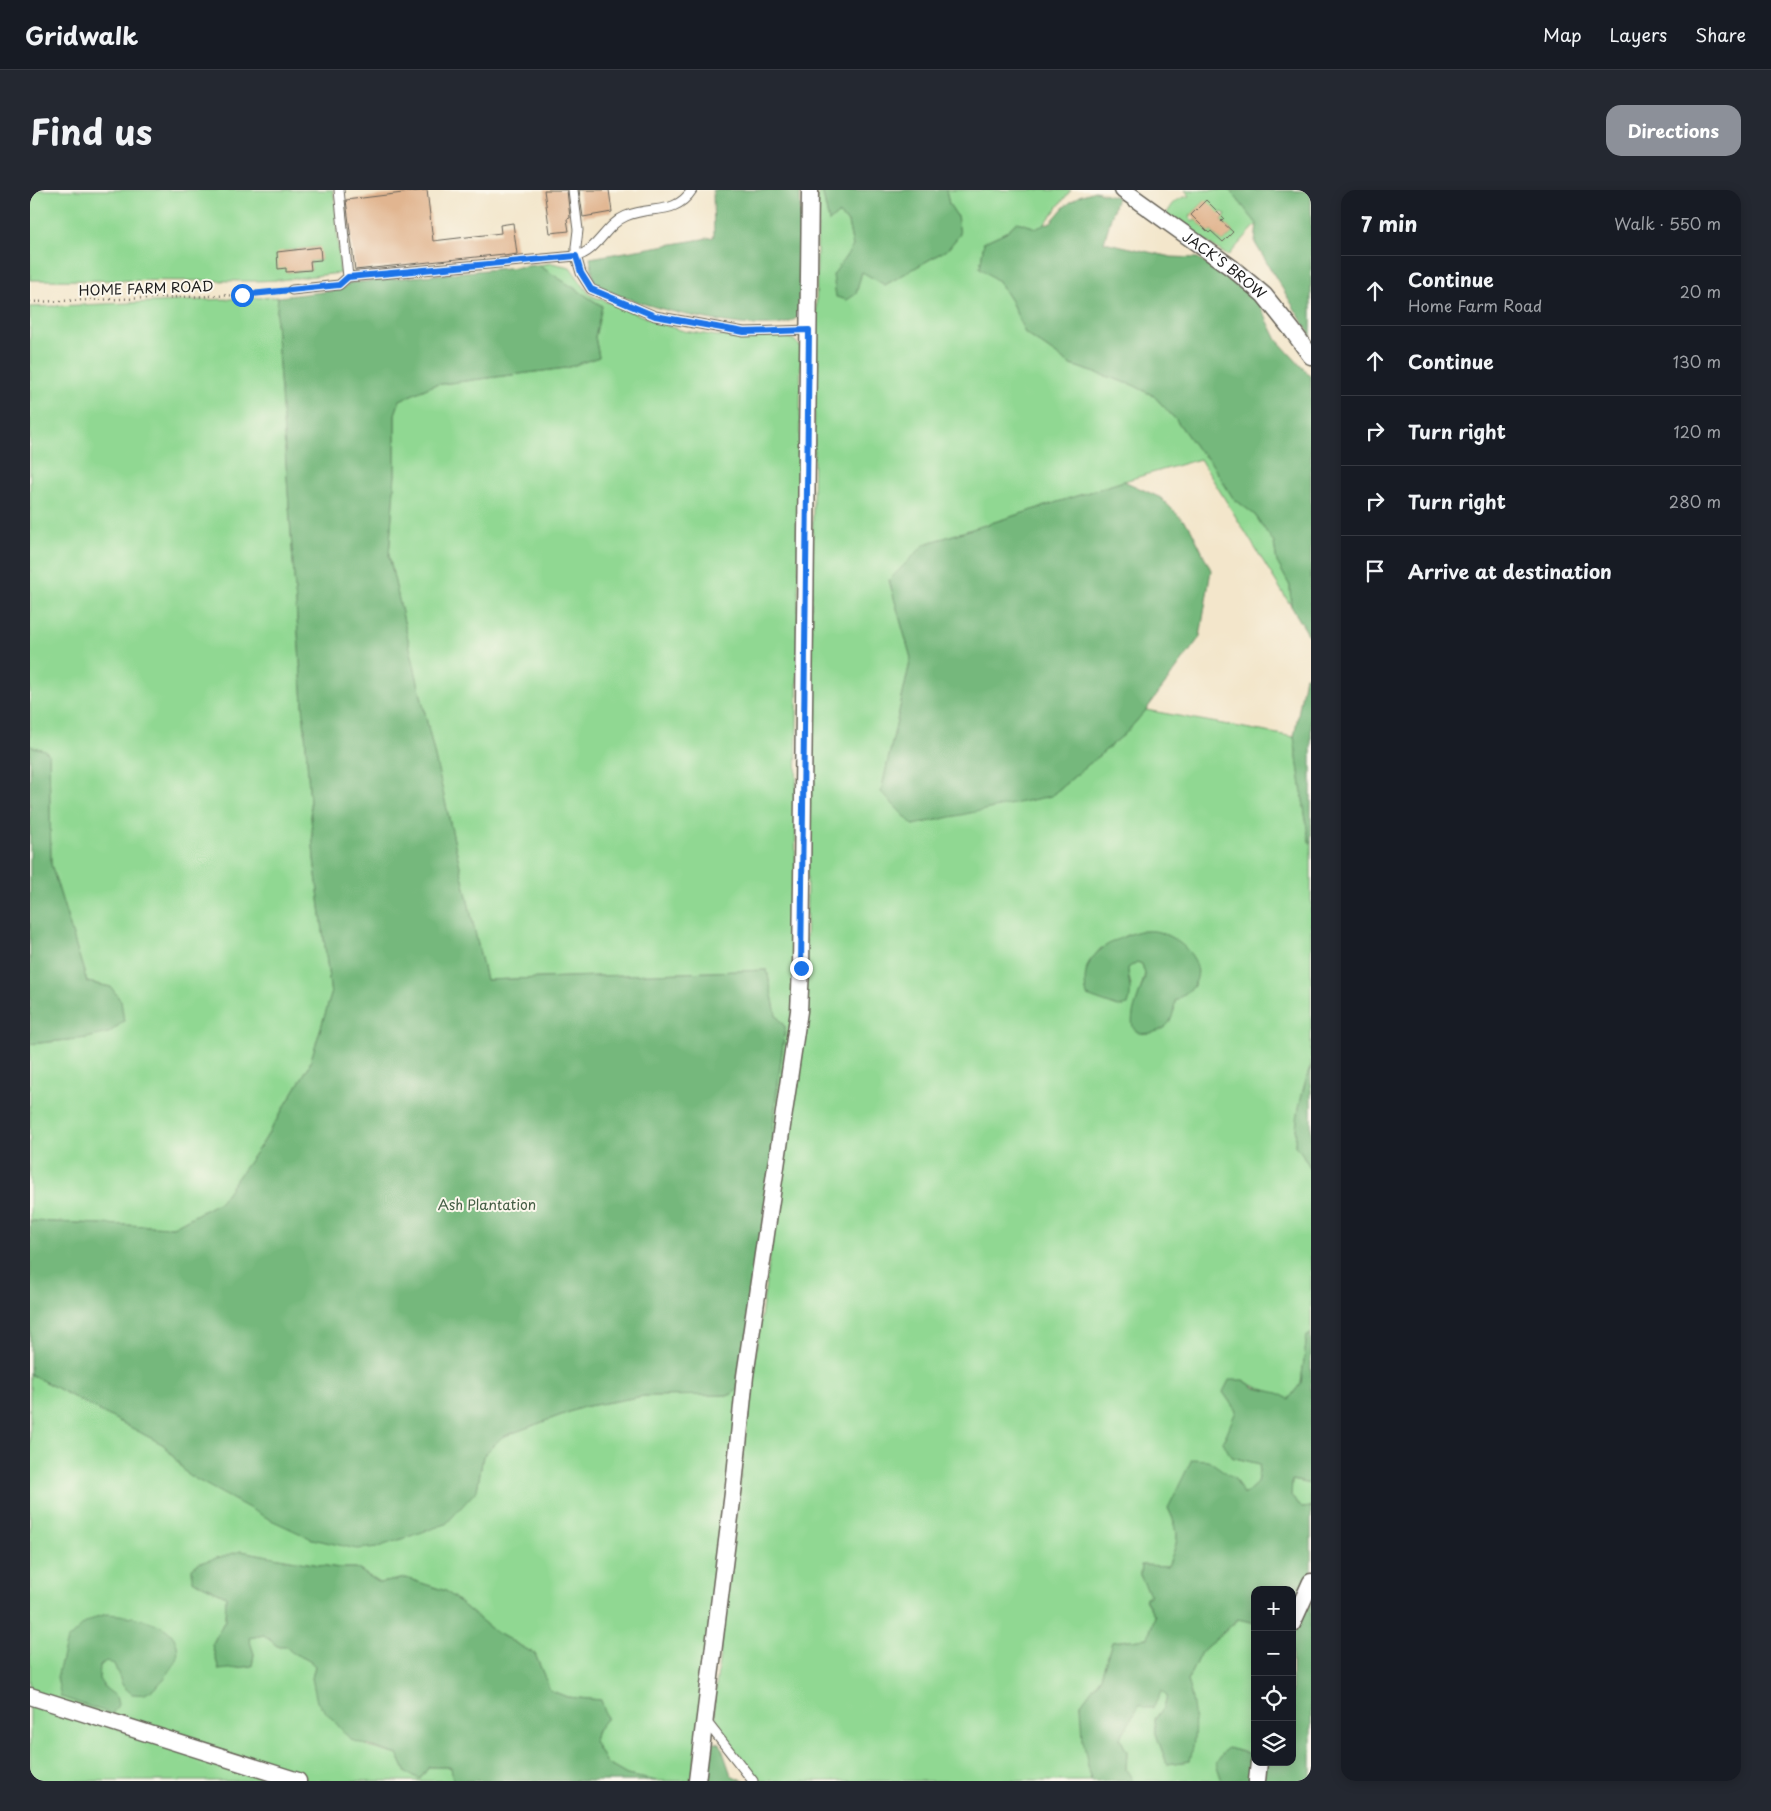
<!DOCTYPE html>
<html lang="en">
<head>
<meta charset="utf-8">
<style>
	:root { --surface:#171b24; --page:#242831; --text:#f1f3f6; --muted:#9ea1a6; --line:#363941; --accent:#8c9099 }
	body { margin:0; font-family:"Playpen Sans",sans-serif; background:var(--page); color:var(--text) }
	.controls { position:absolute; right:15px; bottom:15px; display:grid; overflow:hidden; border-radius:10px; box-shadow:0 2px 12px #0003 }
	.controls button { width:45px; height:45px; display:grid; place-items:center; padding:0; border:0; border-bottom:1px solid var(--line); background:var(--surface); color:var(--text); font:25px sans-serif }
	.stop { position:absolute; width:15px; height:15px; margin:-11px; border:4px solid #1a73e8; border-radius:50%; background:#fff }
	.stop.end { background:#1a73e8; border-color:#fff; box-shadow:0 1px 5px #0008 }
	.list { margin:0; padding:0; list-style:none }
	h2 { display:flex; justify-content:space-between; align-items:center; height:65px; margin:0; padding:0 20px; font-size:21px }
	h2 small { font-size:16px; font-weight:400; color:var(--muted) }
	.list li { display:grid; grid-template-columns:32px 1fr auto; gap:15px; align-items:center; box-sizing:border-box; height:70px; padding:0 20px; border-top:1px solid var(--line) }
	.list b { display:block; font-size:19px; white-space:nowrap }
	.list p { margin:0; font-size:16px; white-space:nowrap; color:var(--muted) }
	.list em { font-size:16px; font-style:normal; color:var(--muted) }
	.icon { flex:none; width:28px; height:28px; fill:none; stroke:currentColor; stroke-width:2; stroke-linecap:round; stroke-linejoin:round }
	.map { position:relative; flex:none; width:1281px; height:1591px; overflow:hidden; border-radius:15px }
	header { display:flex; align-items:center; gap:30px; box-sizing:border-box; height:70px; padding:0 25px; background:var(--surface); border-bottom:1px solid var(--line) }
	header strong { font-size:24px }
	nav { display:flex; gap:28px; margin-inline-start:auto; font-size:18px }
	.intro { display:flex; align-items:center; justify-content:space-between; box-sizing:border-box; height:120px; padding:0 30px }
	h1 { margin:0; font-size:35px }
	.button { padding:12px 22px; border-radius:15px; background:var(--accent); color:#fff; font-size:18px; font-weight:700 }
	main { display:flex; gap:30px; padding:0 30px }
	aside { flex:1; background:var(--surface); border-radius:15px; box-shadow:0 2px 12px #0003 }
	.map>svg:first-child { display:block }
	.green { fill:#90d892; stroke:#567a57; fill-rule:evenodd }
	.forest { fill:#74b87c; stroke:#486a4c }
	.building { fill:#e1b590 }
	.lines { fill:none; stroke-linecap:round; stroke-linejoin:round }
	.service-casing { stroke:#676359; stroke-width:11 }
	.minor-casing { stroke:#676359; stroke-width:19 }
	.path { stroke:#676359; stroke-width:2.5; stroke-dasharray:1 4; stroke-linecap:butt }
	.service { stroke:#fff; stroke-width:9 }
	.minor { stroke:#fff; stroke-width:16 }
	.route { stroke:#1a73e8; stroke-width:6 }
	.labels { text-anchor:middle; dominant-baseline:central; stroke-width:4; stroke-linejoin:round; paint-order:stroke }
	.street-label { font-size:14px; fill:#1c1c1c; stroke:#fbf7ec }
	.park-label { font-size:14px; fill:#455e45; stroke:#fbf7ec }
</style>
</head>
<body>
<header>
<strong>Gridwalk</strong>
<nav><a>Map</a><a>Layers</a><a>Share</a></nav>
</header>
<div class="intro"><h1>Find us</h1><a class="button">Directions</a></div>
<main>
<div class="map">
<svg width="1281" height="1591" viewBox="0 0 1281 1591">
	<rect width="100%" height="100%" fill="#fbf7ec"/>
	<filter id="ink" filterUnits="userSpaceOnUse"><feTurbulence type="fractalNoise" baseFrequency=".02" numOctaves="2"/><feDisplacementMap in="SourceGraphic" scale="10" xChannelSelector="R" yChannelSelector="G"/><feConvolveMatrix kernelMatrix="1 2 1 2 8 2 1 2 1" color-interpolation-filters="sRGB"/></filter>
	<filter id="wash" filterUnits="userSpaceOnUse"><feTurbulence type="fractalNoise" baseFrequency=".0096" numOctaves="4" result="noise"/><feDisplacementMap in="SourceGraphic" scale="20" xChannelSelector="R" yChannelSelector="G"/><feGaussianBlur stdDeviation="1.12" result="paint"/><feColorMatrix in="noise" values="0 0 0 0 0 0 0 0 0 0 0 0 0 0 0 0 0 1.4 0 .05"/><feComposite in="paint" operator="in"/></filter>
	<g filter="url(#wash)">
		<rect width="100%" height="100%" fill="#f3e6cb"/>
		<path class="green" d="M 0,0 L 303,0 L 305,12 L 310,83 L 250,90 L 225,91 L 0,90 ZM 289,57 L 291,70 L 280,71 L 281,80 L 257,82 L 254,61 Z
			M 788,0 L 792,0 L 799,32 L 808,24 L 818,32 L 823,56 L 826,104 L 832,81 L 855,95 L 918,59 L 930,44 L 927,26 L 919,14 L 916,0 L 1041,0 L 1013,36 L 1007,38 L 987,32 L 976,42 L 954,52 L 950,78 L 968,91 L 981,111 L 995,143 L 1041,175 L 1103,195 L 1124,206 L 1147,231 L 1167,259 L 1180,271 L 1203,308 L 1225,325 L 1244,353 L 1247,372 L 1260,396 L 1261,416 L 1170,269 L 1094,291 L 895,354 L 859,390 L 881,468 L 851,602 L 1021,606 L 1096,543 L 1116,520 L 1264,547 L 1279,651 L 1281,652 L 1281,875 C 1271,903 1266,926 1265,956 L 1271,962 L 1281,979 L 1281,1144 L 1277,1146 L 1271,1193 L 1259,1209 C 1244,1201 1228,1200 1213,1190 L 1193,1202 L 1206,1221 L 1201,1267 L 1230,1274 L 1227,1293 L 1214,1306 L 1138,1318 C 1151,1345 1149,1348 1138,1376 L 1111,1375 L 1110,1385 L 1120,1405 L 1115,1410 L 1125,1426 L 1118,1448 L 1082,1452 L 1071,1487 L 1051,1514 L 1061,1591 L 731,1591 C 710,1568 685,1547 684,1514 L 723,1183 L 775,820 ZM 1071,758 L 1168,780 L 1164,796 L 1145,811 L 1144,821 L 1103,825 L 1115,784 L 1112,774 L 1107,772 L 1097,778 L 1101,796 L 1056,780 L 1059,772 Z
			M 1155,0 L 1200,0 L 1227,34 L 1198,66 L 1136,25 C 1143,13 1146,8 1160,6 ZM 1176,10 L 1186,29 L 1192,22 L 1196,25 L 1191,31 L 1203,42 L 1193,52 L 1181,41 L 1179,43 L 1165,29 L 1162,31 L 1159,27 Z
			M 522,73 L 540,77 L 560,105 L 637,136 L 654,141 L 687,146 L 753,146 L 764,150 L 771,157 L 764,810 L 745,949 L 742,941 L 755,837 L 746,825 L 737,780 L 456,790 L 359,366 L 365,284 L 365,224 L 370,210 L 404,195 L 536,178 L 569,167 L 565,147 L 572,116 L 508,75 Z
			M 248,107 L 246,132 L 284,669 L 301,805 L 279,876 L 234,951 L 190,1012 L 143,1037 L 0,1031 L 0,854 L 57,848 L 81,797 L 57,792 L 21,674 L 19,564 L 14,560 L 0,556 L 0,117 Z
			M 0,1184 L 134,1255 L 158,1285 L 447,1300 L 453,1266 L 472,1247 L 553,1217 L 614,1206 L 700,1205 L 710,1198 L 662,1591 L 626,1591 L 597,1585 L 576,1573 L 564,1551 L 567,1540 L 576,1528 L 571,1510 L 537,1507 L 520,1500 L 505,1464 L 464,1441 L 416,1401 L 376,1388 L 350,1393 L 326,1378 L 309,1378 L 271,1372 L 211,1361 L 162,1390 L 196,1406 L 195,1430 L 182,1455 L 189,1479 L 222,1476 L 224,1464 L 218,1448 L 234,1445 L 247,1456 L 256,1455 C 264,1468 274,1464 285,1476 L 282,1488 L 338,1557 L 368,1565 L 376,1583 L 390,1589 L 399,1577 L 421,1577 L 423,1591 L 278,1591 L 0,1502 Z
			M 1262,1290 L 1281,1294 L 1281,1317 L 1272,1318 L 1261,1307 Z
			M 1209,1429 L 1225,1433 L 1224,1565 L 1197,1558 L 1186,1573 L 1192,1591 L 1102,1591 L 1096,1579 L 1097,1562 L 1090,1548 L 1110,1513 L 1132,1501 L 1137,1506 L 1134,1517 L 1125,1529 L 1126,1544 L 1137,1574 L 1160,1571 L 1161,1504 L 1157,1491 L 1171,1462 Z
			M 0,1511 L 253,1591 L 0,1591 Z"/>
		<path class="forest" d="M 683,0 L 770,0 L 773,124 C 769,126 764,130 760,132 C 725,145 610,117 577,100 C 572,97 568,94 564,91 L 560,68 L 684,47 Z
			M 792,0 L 916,0 L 919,14 L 927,26 L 930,44 L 918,59 L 855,95 L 832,82 L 826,104 L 817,110 L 806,107 L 803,85 L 823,56 L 818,32 L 808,24 L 799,32 Z
			M 1200,0 L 1281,1 L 1281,146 L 1225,53 L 1227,34 Z
			M 1065,1 L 1087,7 L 1074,52 L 1141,67 L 1168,68 L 1227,109 L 1247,150 L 1281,187 L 1281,449 L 1261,416 L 1260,396 L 1247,372 L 1244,353 L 1225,325 L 1203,308 L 1180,271 L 1167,259 L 1147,231 L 1124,206 L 1103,195 L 1041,175 L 995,143 L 981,111 L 968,91 L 950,78 L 954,52 L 976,42 L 987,32 L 1007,38 L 1021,32 L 1034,17 L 1049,6 Z
			M 508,75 L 572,116 L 565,147 L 569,167 L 536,178 L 404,195 L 370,210 L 365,224 L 365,284 L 359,366 L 456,790 L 737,780 L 746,825 L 755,837 L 742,941 L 745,949 L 711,1197 L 700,1205 L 614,1206 L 553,1217 L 472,1247 L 453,1266 L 447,1300 L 416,1334 L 348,1357 L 327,1359 L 282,1349 L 239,1329 L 158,1285 L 134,1255 L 0,1184 L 0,1031 L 143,1037 L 190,1012 L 234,951 L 279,876 L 301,805 L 284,669 L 246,132 L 248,107 L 310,100 L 320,93 Z
			M 1094,291 L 1131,308 L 1160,337 L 1181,380 L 1170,447 L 1116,520 L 1096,543 L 1021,606 L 883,635 L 851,602 L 881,468 L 859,390 L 895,354 Z
			M 1275,486 L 1281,486 L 1281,652 L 1279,652 L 1264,547 Z
			M 0,556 L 14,560 L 19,564 L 21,674 L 57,792 L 81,797 L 91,811 L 94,831 L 79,843 L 57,848 L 0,854 Z
			M 1109,741 C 1116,741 1123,740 1129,742 C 1149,748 1178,772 1164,795 C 1160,801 1151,806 1145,811 C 1144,818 1143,831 1136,836 C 1130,842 1110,848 1104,839 C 1097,827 1113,798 1115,785 C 1115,782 1113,778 1112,774 L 1107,772 L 1098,778 C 1098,792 1103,801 1098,815 L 1088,817 L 1057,806 C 1047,766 1077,752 1109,741 Z
			M 1281,875 L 1281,979 L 1271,962 L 1265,956 C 1266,926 1271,903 1281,875 Z
			M 1281,1144 L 1281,1294 L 1262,1290 L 1261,1306 L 1272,1318 L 1281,1317 L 1281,1591 L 1192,1591 L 1186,1573 L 1197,1558 L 1225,1565 L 1225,1572 L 1262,1572 L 1262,1400 L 1225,1400 L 1225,1433 L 1208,1429 L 1171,1462 L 1157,1491 C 1166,1516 1167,1545 1160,1571 L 1137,1574 L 1126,1544 L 1125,1529 L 1134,1517 L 1137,1506 L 1132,1501 L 1123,1518 L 1115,1518 L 1110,1514 L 1090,1548 L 1097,1562 L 1096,1579 L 1103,1591 L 1061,1591 L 1053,1550 L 1051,1514 L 1071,1487 L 1082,1452 L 1118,1448 L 1125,1426 L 1115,1409 L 1120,1405 L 1110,1385 L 1111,1375 L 1138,1376 C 1149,1348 1151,1345 1138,1318 L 1162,1269 L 1178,1270 L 1205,1289 L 1214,1305 L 1227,1293 L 1230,1274 L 1201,1267 L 1193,1252 L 1206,1221 L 1193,1202 L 1199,1190 L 1213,1190 L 1225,1198 L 1248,1203 L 1259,1209 L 1271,1193 L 1277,1146 Z
			M 211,1361 L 271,1372 L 309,1378 L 326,1378 L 350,1393 L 376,1388 L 416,1401 L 464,1441 L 505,1464 L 520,1500 L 537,1507 L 571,1510 L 577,1528 L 567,1540 L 564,1551 L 576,1573 L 597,1585 L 626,1591 L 423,1591 L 421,1577 L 399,1577 L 390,1589 L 376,1583 L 368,1565 L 321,1550 L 287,1512 L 282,1488 L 285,1476 C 274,1464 264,1468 256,1456 L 247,1456 L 234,1445 L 219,1448 L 224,1464 L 222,1476 L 189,1480 L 182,1455 L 195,1430 L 196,1406 L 162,1390 L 162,1378 L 169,1373 Z
			M 77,1424 C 95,1425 131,1430 142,1445 C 147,1451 149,1461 147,1467 C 144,1479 126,1501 114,1504 C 111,1505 106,1504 102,1504 L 93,1496 L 84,1474 L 76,1471 L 70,1476 L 69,1489 L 75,1498 L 86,1506 L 88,1515 L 82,1524 L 31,1507 L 27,1487 L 37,1450 L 54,1434 L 66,1427 Z
			M 675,1550 L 690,1553 L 701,1585 L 714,1591 L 672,1591 Z"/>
		<g id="blocks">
			<path class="building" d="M 397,0 L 403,51 L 471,43 L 470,35 L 483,33 L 487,64 L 474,66 L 474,64 L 325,80 L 316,10 Z
				M 514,0 L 537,0 L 540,28 L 537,29 L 539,41 L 520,43 Z
				M 549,0 L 579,0 L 582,22 L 553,27 Z
				M 1176,10 L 1194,28 L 1191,31 L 1203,42 L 1193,52 L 1181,41 L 1179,43 L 1161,25 Z
				M 290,57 L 291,70 L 280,71 L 281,80 L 256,82 L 256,78 L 248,79 L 247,62 Z"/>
		</g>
	</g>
	<g filter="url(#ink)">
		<use href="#blocks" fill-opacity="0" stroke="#676359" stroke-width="1"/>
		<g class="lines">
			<g class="service-casing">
				<path id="service" d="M 662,0 C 645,26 622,15 596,26 C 576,34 567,62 546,66 L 551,83 L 561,99 L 625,126 L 714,142 L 779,140
					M 318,87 L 546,66 L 546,57 L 548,40 L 543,0
					M 262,100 L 309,95 L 318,87 L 309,0
					M 675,1530 L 723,1591"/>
			</g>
			<g class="minor-casing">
				<g id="minor">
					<path id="s1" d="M 1093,0 L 1202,78 L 1234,105 L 1262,140 L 1281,166"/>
					<path d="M 1262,1434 L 1281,1392"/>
					<path d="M 0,1506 L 268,1591"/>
					<path d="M 667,1591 L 704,1295 L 715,1186 L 769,821 L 771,778 L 780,0"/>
					<path d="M 1227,1591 L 1229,1572"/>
				</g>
			</g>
			<path class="path" d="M 0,112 L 212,105 L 251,102"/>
			<use href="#service" class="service"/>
			<use href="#minor" class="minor"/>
		</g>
	</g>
	<g class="lines" filter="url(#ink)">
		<path class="route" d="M 212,105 L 309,95 L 318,87 L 546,66 L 551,83 L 561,99 L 625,126 L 714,142 L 779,140 L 771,778"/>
	</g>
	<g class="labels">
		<g class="street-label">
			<text stroke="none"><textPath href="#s1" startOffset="126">JACK'S BROW</textPath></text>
			<text transform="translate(116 98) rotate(-2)">HOME FARM ROAD</text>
		</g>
		<g class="park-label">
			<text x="457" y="1014">Ash Plantation</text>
		</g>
	</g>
</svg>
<div class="controls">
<button>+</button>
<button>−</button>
<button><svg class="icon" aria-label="locate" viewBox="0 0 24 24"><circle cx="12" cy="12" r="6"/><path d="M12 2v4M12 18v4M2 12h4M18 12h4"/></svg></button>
<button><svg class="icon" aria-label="layers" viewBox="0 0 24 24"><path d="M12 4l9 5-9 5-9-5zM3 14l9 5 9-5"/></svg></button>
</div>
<div class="stop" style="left:212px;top:105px"></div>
<div class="stop end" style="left:771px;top:778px"></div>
</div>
<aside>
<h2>7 min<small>Walk · 550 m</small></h2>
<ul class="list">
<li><svg class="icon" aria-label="ahead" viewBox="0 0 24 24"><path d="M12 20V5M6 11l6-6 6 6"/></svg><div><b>Continue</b><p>Home Farm Road</p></div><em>20 m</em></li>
<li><svg class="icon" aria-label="ahead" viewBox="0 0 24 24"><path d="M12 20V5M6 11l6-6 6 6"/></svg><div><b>Continue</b></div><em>130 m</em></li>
<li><svg class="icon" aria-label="right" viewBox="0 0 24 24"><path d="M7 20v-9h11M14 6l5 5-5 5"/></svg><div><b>Turn right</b></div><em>120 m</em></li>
<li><svg class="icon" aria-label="right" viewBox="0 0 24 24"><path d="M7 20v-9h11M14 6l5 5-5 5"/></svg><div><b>Turn right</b></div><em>280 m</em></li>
<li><svg class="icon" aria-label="arrive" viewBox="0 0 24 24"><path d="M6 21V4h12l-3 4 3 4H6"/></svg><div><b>Arrive at destination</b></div></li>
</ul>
</aside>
</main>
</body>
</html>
